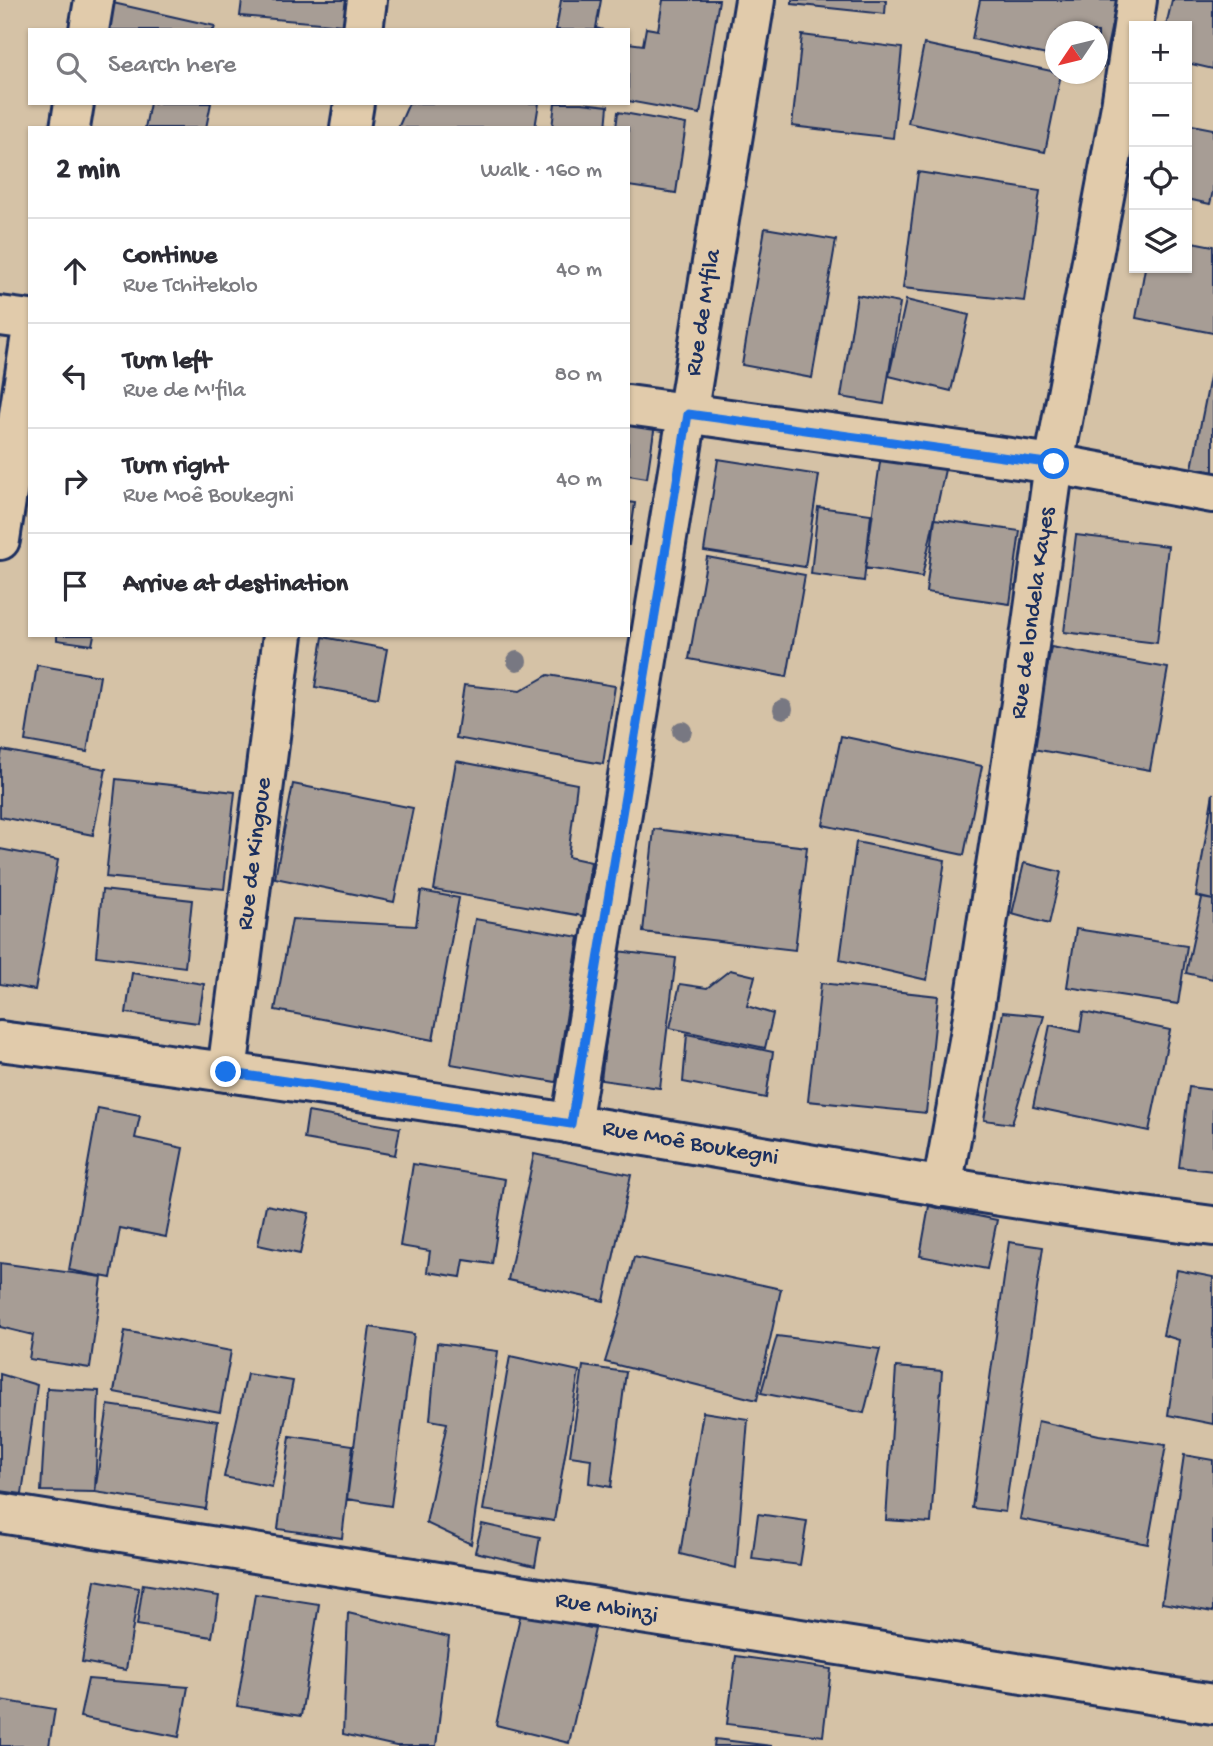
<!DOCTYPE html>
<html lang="en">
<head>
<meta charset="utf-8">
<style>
	:root { --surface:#fff; --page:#f7f7f7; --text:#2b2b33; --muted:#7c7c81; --line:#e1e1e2 }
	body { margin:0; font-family:"Gochi Hand",sans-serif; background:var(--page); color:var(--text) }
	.controls { position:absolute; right:21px; top:21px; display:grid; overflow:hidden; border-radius:0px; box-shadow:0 2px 5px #0004 }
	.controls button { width:63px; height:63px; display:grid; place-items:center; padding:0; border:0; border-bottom:2px solid var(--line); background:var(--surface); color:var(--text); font:35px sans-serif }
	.compass { position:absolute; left:1045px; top:21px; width:63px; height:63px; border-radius:50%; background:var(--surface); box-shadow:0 2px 5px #0004; rotate:235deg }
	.stop { position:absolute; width:21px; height:21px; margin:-16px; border:5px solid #1a73e8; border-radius:50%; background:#fff }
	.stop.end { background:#1a73e8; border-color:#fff; box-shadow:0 2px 7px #0008 }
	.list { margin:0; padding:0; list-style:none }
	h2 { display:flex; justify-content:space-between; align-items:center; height:91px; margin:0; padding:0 28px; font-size:30px }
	h2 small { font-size:23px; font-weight:400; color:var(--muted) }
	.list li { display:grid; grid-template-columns:46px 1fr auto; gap:21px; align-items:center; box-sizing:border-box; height:105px; padding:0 28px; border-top:2px solid var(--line) }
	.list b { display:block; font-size:26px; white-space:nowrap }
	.list p { margin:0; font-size:23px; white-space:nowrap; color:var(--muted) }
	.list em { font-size:23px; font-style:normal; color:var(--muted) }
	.icon { flex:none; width:38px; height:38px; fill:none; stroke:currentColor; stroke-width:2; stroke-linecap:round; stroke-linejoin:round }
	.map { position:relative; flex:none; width:1213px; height:1746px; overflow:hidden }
	.search { position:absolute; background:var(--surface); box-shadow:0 2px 5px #0004; left:28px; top:28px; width:602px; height:77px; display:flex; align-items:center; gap:18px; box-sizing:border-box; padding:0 24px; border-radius:0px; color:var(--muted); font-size:26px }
	.panel { position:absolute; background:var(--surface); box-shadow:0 2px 5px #0004; left:28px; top:126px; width:602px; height:511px; border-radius:0px }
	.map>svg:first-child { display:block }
	.building { fill:#a79d95; stroke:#1b2f5e; stroke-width:2 }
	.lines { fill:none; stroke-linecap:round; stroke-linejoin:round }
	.minor-casing { stroke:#1b2f5e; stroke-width:44 }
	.minor { stroke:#e1cbab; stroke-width:38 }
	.tree { fill:#787882 }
	.route { stroke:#1a73e8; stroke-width:9 }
	.labels { text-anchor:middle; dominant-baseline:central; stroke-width:6; stroke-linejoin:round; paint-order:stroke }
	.street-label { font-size:24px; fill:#1b2f5e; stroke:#e1cbab }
</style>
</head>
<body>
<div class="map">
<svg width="1213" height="1746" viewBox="0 0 1213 1746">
	<rect width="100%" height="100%" fill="#d5c2a6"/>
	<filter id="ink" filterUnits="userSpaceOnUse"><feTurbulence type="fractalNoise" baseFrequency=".0143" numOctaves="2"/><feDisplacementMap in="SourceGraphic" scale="14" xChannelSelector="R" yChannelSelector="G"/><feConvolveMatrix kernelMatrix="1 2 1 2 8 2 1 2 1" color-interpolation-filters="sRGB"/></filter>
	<g filter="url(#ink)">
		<path class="building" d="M 242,0 L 356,0 L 354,26 L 240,16 Z
			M 561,0 L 601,0 L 596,28 L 603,30 L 556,30 Z
			M 663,0 L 719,0 L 700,114 L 628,101 L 628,43 L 643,45 L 646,28 L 658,30 Z
			M 792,0 L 886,0 L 885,14 L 792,4 Z
			M 980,0 L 1117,0 L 1103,67 L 1098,66 L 1098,32 L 1056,32 L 1056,57 L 972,39 Z
			M 1172,0 L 1213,0 L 1213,69 L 1187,63 L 1187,26 L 1166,26 Z
			M 113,3 L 215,26 L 214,30 L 108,30 Z
			M 802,35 L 902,48 L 893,138 L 792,126 Z
			M 924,44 L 1056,72 L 1056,74 L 1061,74 L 1045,152 L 908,123 Z
			M 150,103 L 211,103 L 206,128 L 145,128 Z
			M 409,103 L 539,103 L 535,128 L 398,128 Z
			M 555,103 L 582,103 L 608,106 L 606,128 L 552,128 Z
			M 618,112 L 686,124 L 676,193 L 628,186 L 628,128 L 616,128 Z
			M 1187,124 L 1213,129 L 1213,191 L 1210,204 L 1187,199 Z
			M 918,172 L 1040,191 L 1024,301 L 903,288 Z
			M 765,228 L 836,240 L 812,378 L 742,365 Z
			M 1187,241 L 1213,246 L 1213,333 L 1136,318 L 1145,268 L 1187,268 Z
			M 857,295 L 900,303 L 884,404 L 841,397 Z
			M 906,300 L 969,315 L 951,391 L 889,376 Z
			M 1213,362 L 1213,472 L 1192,468 Z
			M 628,420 L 655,424 L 647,478 L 628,475 Z
			M 882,448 L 947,460 L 922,577 L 865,568 Z
			M 718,459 L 819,475 L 805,567 L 704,551 Z
			M 628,502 L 635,503 L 629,545 L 628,545 Z
			M 818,507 L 871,514 L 864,581 L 811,574 Z
			M 935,519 L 1020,531 L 1010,604 L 926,592 Z
			M 1076,535 L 1168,546 L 1157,643 L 1064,632 Z
			M 707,557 L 805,575 L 787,677 L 689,659 Z
			M 57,635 L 94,635 L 92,645 L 57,640 Z
			M 323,637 L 387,649 L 378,698 L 315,687 Z
			M 1051,647 L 1168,668 L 1150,770 L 1033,749 Z
			M 37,665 L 100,676 L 87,752 L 25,741 Z
			M 548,675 L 615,686 L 603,764 L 456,738 L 464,685 L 520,691 Z
			M 841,736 L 982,766 L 964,855 L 823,825 Z
			M 2,750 L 106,769 L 93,835 L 0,817 L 0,761 Z
			M 456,761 L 577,784 L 568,857 L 591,862 L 583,916 L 434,890 Z
			M 116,779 L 235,792 L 224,889 L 106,877 Z
			M 293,784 L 413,808 L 394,902 L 275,878 Z
			M 1213,793 L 1213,900 L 1196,896 Z
			M 654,829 L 807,847 L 795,950 L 643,932 Z
			M 856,842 L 945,860 L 927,980 L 840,960 Z
			M 0,849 L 58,860 L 35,990 L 0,984 Z
			M 1024,863 L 1061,872 L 1049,924 L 1012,914 Z
			M 102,890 L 192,900 L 185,967 L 96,956 Z
			M 421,891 L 459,898 L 433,1040 L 275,1010 L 292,919 L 416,926 Z
			M 1202,898 L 1213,900 L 1213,979 L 1186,973 Z
			M 475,919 L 579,937 L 556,1082 L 451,1064 Z
			M 1076,929 L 1187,946 L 1178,1004 L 1067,987 Z
			M 617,951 L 676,958 L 660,1088 L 601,1080 Z
			M 730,970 L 755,976 L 747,1006 L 773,1014 L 765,1048 L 670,1028 L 680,984 L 707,988 Z
			M 132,973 L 204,984 L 198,1023 L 126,1013 Z
			M 821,983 L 938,996 L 926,1113 L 808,1101 Z
			M 1003,1012 L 1044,1016 L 1012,1124 L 984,1120 Z
			M 1083,1012 L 1170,1030 L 1149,1131 L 1033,1107 L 1050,1025 L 1080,1032 Z
			M 687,1034 L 773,1052 L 766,1098 L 683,1082 Z
			M 1189,1087 L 1213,1090 L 1213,1171 L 1179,1167 Z
			M 98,1108 L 140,1116 L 135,1138 L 183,1148 L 166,1237 L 120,1228 L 111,1278 L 69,1270 Z
			M 308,1112 L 400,1128 L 395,1155 L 304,1139 Z
			M 534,1154 L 631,1175 L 604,1301 L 508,1280 Z
			M 413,1164 L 505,1179 L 492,1264 L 464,1260 L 461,1277 L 427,1272 L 430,1251 L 400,1246 Z
			M 266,1205 L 309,1213 L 300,1254 L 258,1245 Z
			M 929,1206 L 997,1220 L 987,1269 L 920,1256 Z
			M 1009,1242 L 1043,1247 L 1005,1512 L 972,1508 Z
			M 634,1257 L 781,1289 L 757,1400 L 605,1362 L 620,1313 Z
			M 0,1263 L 102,1277 L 90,1368 L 29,1359 L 33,1335 L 0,1327 Z
			M 1177,1270 L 1213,1277 L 1213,1424 L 1168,1415 L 1179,1340 L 1163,1335 Z
			M 370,1327 L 414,1334 L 391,1506 L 347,1499 Z
			M 125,1331 L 231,1351 L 220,1412 L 114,1392 Z
			M 777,1336 L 880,1349 L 864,1413 L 761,1393 Z
			M 437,1343 L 498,1351 L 471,1544 L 426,1523 L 447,1423 L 430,1420 Z
			M 510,1356 L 579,1371 L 554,1521 L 483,1510 Z
			M 583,1366 L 626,1372 L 611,1487 L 589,1483 L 591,1459 L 570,1456 Z
			M 896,1367 L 942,1371 L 931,1523 L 886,1520 Z
			M 0,1374 L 37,1385 L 22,1494 L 0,1491 Z
			M 247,1374 L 293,1381 L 272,1487 L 224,1477 Z
			M 47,1388 L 99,1391 L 95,1492 L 41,1491 Z
			M 108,1405 L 218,1421 L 206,1509 L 95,1492 Z
			M 703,1412 L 748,1419 L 736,1568 L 680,1554 Z
			M 1038,1421 L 1099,1435 L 1166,1445 L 1148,1544 L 1020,1519 Z
			M 290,1436 L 353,1445 L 342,1538 L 278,1529 Z
			M 1184,1455 L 1213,1460 L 1213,1612 L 1162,1603 Z
			M 758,1514 L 807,1521 L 800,1565 L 752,1559 Z
			M 482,1524 L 540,1537 L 535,1566 L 475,1552 Z
			M 95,1580 L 139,1588 L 126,1670 L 82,1662 Z
			M 143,1584 L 219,1596 L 212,1637 L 137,1625 Z
			M 255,1594 L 319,1604 L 301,1716 L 237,1706 Z
			M 521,1612 L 595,1629 L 569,1743 L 496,1725 Z
			M 348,1613 L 449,1637 L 436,1746 L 396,1746 L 343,1734 Z
			M 736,1656 L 831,1669 L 823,1736 L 727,1724 Z
			M 88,1679 L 188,1687 L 179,1737 L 80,1717 Z
			M 0,1700 L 55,1709 L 49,1746 L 0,1746 Z
			M 715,1739 L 772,1746 L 714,1746 Z"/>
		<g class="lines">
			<g class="minor-casing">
				<g id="minor">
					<path d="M 89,30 L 94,0"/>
					<path d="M 363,30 L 367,0"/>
					<path d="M 70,128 L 74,103"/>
					<path d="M 350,128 L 354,103"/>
					<path d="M 0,316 L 30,320"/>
					<path d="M 628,405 L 1054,464 L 1213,493"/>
					<path d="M 0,540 L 30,341"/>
					<path id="s1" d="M 0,1041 C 191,1067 383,1093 574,1124 C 787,1159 999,1200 1213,1226"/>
					<path id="s2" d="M 227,1072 L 283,635"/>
					<path id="s3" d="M 571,1124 L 755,0"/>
					<path id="s4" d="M 942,1187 L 970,1035 L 1021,703 L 1054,464 L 1121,106 L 1137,0"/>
					<path id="s5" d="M 0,1513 L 1213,1704"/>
				</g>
			</g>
			<use href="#minor" class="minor"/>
		</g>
		<g class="tree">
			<circle cx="517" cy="661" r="10"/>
			<circle cx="783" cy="709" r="10"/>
			<circle cx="682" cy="731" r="10"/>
		</g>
	</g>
	<g class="lines" filter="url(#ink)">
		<path class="route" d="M 226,1072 L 571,1124 L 688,414 L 1054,464"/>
	</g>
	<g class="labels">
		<g class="street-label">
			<text stroke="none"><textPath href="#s3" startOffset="822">Rue de M'fila</textPath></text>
			<text stroke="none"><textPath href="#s4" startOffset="581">Rue de londela Kayes</textPath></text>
			<text stroke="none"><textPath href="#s2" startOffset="220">Rue de Kingoue</textPath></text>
			<text stroke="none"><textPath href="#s1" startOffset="698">Rue Moê Boukegni</textPath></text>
			<text stroke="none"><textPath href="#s5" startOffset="614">Rue Mbinzi</textPath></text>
		</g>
	</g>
</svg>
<div class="controls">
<button>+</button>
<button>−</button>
<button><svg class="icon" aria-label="locate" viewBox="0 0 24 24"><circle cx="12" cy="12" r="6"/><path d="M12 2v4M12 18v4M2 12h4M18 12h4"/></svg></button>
<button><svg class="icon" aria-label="layers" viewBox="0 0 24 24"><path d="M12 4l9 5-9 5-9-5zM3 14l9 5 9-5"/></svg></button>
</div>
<svg class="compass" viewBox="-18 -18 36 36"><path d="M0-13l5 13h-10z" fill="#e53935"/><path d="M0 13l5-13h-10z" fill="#7c7c81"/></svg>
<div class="stop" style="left:1054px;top:464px"></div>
<div class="stop end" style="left:226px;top:1072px"></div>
<div class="search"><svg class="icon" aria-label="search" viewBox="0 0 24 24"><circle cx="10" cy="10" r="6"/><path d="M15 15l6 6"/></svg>Search here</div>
<section class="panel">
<h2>2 min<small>Walk · 160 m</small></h2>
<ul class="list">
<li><svg class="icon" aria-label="ahead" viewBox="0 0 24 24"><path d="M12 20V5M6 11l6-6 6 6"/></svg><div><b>Continue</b><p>Rue Tchitekolo</p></div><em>40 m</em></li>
<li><svg class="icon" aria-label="left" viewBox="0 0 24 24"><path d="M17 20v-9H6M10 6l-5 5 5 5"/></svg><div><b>Turn left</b><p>Rue de M'fila</p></div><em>80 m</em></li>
<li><svg class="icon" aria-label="right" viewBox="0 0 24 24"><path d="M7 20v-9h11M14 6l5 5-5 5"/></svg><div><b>Turn right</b><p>Rue Moê Boukegni</p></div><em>40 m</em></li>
<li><svg class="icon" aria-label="arrive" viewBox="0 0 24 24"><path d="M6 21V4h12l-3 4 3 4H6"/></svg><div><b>Arrive at destination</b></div></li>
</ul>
</section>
</div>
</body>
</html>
